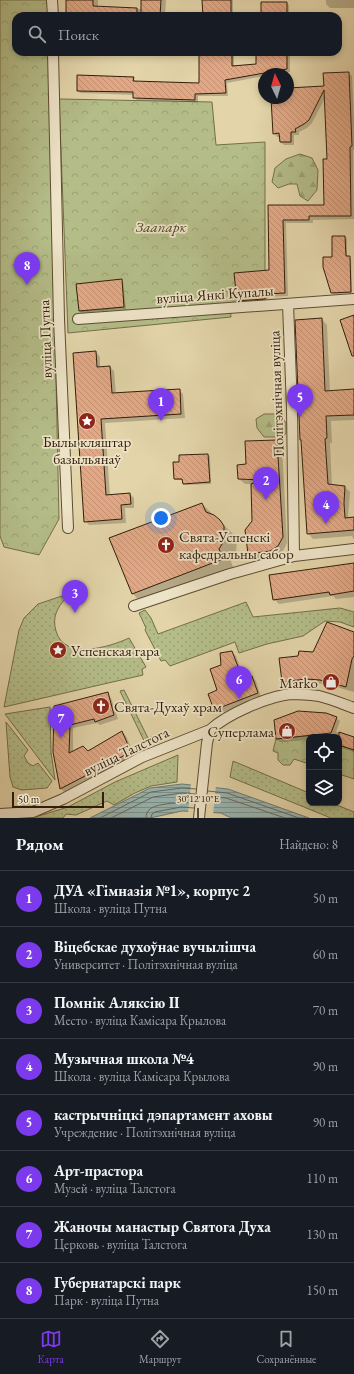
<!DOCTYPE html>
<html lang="ru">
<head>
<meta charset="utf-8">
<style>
	:root { --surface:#171b24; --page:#20242c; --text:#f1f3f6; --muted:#9ea1a6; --line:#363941; --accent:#7c3aed }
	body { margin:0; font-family:"EB Garamond",serif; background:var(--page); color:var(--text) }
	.controls { position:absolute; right:12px; bottom:12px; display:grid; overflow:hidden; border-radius:8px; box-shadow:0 2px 6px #0003 }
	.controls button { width:36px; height:36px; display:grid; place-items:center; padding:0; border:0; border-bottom:1px solid var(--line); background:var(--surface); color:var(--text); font:20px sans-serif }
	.compass { position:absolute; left:258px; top:68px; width:36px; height:36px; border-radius:50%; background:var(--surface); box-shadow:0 2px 6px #0003; rotate:355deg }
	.scale { position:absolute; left:12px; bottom:10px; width:92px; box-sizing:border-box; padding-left:4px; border:2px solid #321e0b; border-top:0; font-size:11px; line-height:14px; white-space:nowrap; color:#321e0b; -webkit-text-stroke:3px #ede3c7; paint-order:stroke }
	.you { position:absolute; left:161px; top:518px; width:14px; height:14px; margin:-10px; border:3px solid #fff; border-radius:50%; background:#1a73e8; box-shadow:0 0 0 6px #1a73e833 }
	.badge { display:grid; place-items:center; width:26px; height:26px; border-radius:50%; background:var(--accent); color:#fff; font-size:13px; font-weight:700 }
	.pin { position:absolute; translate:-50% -33px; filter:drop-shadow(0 1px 2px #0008) }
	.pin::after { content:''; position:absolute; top:21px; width:14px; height:12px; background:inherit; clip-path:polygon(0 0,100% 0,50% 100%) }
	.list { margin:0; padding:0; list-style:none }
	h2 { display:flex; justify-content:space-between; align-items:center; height:52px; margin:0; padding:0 16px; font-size:17px }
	h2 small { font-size:13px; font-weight:400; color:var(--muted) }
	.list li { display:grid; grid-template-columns:26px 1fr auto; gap:12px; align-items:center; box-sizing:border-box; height:56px; padding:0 16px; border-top:1px solid var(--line) }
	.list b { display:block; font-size:15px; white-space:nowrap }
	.list p { margin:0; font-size:13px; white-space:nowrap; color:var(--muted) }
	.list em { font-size:13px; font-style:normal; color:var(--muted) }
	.icon { flex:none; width:22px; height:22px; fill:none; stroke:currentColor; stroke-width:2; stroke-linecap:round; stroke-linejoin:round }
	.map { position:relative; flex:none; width:354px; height:818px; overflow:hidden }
	.search { position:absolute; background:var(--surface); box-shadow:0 2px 6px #0003; left:12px; right:12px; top:12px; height:44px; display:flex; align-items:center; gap:10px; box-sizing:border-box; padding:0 14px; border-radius:12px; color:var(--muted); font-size:15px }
	.sheet { height:500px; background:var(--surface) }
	nav { display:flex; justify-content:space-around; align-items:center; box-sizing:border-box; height:56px; border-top:1px solid var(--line); background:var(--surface); font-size:11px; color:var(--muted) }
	nav a { display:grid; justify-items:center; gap:2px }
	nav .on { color:var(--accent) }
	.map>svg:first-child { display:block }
	.grass { fill:url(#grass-dots); stroke:#736e4a }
	.forest { fill:url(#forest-firs); stroke:#736e4a }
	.park { fill:url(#park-crowns); stroke:#736e4a }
	.water { fill:url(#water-rules); stroke:#6f796f }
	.pier { fill:#e3d4a9 }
	.shadow { fill:#0003 }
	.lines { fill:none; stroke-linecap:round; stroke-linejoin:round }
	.shore { stroke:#656a5e; stroke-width:1 }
	.building { fill:url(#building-back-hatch); stroke:#321e0b }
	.street-casing { stroke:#5e4c32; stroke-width:12 }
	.street { stroke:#ede3c7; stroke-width:10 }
	.ticks { fill:none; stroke:#321e0b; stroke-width:1.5 }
	.labels { text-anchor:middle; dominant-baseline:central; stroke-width:3.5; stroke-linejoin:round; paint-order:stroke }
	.park-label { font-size:15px; font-style:italic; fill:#52462a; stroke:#ede3c7 }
	.street-label { font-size:15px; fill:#321e0b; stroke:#ede3c7 }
	.poi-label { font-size:15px; fill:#321e0b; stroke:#ede3c7; text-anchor:start }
	.ticks-label { font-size:10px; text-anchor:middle; fill:#321e0b; stroke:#ede3c7; stroke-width:3.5; stroke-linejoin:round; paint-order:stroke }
</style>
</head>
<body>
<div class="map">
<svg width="354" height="818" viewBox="0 0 354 818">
	<defs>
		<pattern id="grass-dots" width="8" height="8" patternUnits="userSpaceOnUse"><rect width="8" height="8" fill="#b4bd88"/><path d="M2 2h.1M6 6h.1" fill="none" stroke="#9ba274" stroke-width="1.8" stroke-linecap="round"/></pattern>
		<pattern id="forest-firs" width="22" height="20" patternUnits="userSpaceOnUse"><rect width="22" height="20" fill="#b4bd88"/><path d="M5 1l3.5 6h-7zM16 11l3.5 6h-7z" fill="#9ba274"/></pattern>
		<pattern id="park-crowns" width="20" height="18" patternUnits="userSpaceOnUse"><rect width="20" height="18" fill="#b4bd88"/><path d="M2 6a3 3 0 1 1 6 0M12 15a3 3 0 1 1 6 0" fill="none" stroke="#9ba274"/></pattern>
		<pattern id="water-rules" width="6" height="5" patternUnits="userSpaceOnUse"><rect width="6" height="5" fill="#98b6b2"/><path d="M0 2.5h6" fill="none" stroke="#7d938f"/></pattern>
		<pattern id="building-back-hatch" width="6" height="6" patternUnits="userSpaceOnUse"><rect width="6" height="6" fill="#e2a885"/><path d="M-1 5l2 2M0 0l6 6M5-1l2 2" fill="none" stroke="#c29072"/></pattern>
	</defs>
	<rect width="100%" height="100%" fill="#e3d4a9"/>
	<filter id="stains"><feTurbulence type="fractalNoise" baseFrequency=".005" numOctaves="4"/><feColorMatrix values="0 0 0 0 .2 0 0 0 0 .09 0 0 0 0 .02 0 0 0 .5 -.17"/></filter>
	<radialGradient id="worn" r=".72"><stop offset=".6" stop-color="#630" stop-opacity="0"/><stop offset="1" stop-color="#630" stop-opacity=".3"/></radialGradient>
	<path class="grass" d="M 62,596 L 66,598 C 57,608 52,617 56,631 C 64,661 110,647 129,638 L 146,667 L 142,669 L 143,675 L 4,707 L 19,630 L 24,618 L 38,604 Z
		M 246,602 L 253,617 L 340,608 L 354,612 L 354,627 L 340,622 L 325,621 L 303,636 L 267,644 L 239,653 L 235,642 L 170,666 L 165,660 L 161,661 L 145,630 L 146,628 L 139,613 L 145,610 L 151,618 L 158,634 Z
		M 124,690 L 148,738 L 157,735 L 160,739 L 146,745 L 120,691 Z
		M 50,707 L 51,752 L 55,780 L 5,714 Z
		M 6,722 L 28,750 L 24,756 L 28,763 L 33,766 L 38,763 L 52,781 L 47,788 L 22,790 L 13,787 L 10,777 Z
		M 178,755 L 177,782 L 151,786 L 135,793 L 114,805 L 107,801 L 76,815 L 66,814 L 63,818 L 32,818 L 68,807 L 115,782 Z
		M 233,761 L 309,793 L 309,803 L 332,803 L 354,812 L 354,818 L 331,818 L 230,777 Z"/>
	<path class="forest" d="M 300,154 L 312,158 L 318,170 L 317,190 L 308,201 L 300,196 L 297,184 L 289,184 L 278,188 L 272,182 L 275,168 L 286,159 Z
		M 264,414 L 279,414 L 286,423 L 286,433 L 283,437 L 264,437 L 257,428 L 256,419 Z"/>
	<path class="park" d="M 0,0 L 48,0 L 48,16 L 16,16 L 16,52 L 49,52 L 59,519 L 39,555 L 4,547 L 0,536 Z
		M 59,99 L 212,102 L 216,145 L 265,142 L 265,299 L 230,303 L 231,317 L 68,333 Z
		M 322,734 L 322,737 L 309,737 L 309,764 L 294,759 L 290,765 L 283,765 L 278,760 L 278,753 L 273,751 L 276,739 Z
		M 339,745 L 354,750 L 354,779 L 339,774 Z"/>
	<path class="water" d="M 182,784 L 228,789 L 309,818 L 231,818 L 221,813 L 182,811 L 150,818 L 90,818 L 150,788 Z"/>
	<path class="pier" d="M 191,783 L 216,785 L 213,815 L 188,813 Z"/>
	<path class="shadow" d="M 67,0 L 98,0 L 98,7 L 142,9 L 142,0 L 166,0 L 165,16 L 67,16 Z
		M 203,0 L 233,0 L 233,16 L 204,16 Z
		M 326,0 L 354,0 L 354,8 L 330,8 L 326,4 Z
		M 286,3 L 289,5 L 289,16 L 262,16 Z
		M 200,52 L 234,52 L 234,66 L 257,65 L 257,52 L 290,52 L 290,72 L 278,74 L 264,74 L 264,76 L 227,83 L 228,96 L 198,96 L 198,102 L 137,100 L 134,97 L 134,95 L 80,93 L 78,90 L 133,78 L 136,82 L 200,84 Z
		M 348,73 L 352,76 L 354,120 L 354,150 L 353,150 L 354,219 L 313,220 L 313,223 L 286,223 L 288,296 L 268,297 L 268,302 L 242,304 L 238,300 L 270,270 L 269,206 L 325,206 L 328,160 L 325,98 L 312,123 L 307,128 L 299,132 L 299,135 L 294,135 L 294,145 L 284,145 L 280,142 L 280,137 L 277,137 L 274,133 L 272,98 L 288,98 L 288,89 L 325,87 Z
		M 345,237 L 347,238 L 347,257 L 351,259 L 352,293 L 334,294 L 332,292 L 333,258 Z
		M 121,281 L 123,282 L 126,309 L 81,313 L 80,311 Z
		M 322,319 L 327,325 L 330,391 L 354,390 L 354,420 L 331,421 L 332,443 L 330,443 L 332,486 L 345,487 L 350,492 L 348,516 L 350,519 L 354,518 L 354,540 L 352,536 L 313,539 L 308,533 Z
		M 96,352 L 100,357 L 100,367 L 110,367 L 114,371 L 116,394 L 179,390 L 183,394 L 185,418 L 105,423 L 110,496 L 130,494 L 134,498 L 134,508 L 125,508 L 126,523 L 89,525 L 85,521 Z
		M 277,441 L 282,446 L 287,543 L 283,551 L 276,556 L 254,559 L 249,554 L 253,521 L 252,484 L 245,484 L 239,479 L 248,465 Z
		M 208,455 L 210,456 L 211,484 L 185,485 L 184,483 L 184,480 L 176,480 L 174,479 L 180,463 Z
		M 202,504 L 233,534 L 237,539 L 236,554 L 231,562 L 235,571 L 145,606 L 133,594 Z
		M 354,564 L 354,597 L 336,599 L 333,596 L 279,604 L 274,599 Z
		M 354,633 L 354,692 L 326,684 L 312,683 L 287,687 L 283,682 L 299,657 L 314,653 Z
		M 232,652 L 236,656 L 242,672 L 243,671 L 248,678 L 252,677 L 256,681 L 261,697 L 219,714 L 215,710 L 209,694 L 219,691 L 222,665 Z
		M 107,694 L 111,698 L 118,719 L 100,725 L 97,723 L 73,728 L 73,752 L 88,752 L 122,732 L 126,736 L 135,756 L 65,793 L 61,789 L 54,751 L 55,706 Z
		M 336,718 L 340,721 L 336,732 L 354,738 L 354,752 L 339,747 L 339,737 L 309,737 L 309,740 L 280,742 L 277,739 Z"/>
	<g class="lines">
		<path class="shore" d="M 208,791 L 227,793 L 299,818
			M 207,796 L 226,798 L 285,818
			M 100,818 L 151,792 L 182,788 L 196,789
			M 111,818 L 153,797 L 182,793 L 195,794
			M 146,818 C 146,814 147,812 150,809 C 157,803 185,802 195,803
			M 151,818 L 152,814 L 155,812 L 181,807 L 194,808"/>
	</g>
	<path class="building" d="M 66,0 L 93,0 L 93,6 L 137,8 L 137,16 L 66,16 Z
		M 141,0 L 161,0 L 160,16 L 141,16 Z
		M 202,0 L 231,0 L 231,16 L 203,16 Z
		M 261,2 L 287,2 L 287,16 L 261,16 Z
		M 199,52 L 232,52 L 232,66 L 256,64 L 256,52 L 287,52 L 287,69 L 225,80 L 226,93 L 195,94 L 195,100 L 133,98 L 133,92 L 77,91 L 77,75 L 134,77 L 133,81 L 199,83 Z
		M 349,72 L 352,146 L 350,147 L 351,216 L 309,216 L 309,220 L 283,220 L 285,293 L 265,294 L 265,299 L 237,301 L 234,273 L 269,270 L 268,205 L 324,205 L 323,159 L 327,159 L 324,90 L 309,120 L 304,124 L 295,129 L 296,132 L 291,132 L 291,142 L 280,142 L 279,133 L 273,134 L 271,98 L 288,98 L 288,88 L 324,86 L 323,73 Z
		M 332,236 L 345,236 L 346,256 L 350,256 L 351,292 L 331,293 L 323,267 L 323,257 L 332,257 Z
		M 122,279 L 124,307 L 79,311 L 76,284 Z
		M 354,315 L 354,356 L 352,356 L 340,320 Z
		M 322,318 L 325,391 L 354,389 L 354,415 L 326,416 L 327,438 L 325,439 L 328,484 L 345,486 L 344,503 L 345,518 L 354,517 L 354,530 L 307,534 L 301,440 L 300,440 L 295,320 Z
		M 96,351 L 97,367 L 110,366 L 112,393 L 180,389 L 181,414 L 101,419 L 106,495 L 130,493 L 131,504 L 121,505 L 122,519 L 84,522 L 73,353 Z
		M 277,440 L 283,537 L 278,546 L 270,551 L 248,554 L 245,530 L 252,521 L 251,484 L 262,480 L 238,479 L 237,465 L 246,464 L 245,441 Z
		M 208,454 L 210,482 L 183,484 L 182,479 L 174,479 L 173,462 L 179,462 L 179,455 Z
		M 202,503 L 206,512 L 214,515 L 220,520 L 224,526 L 224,541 L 219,549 L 223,559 L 132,594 L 109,538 Z
		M 354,563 L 354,591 L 330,595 L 329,592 L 273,600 L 269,575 Z
		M 327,622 L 354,632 L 354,656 L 352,659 L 346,687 L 320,680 L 306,679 L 282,682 L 279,658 L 298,656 L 299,651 L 313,652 Z
		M 232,651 L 240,672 L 244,670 L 247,678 L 252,676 L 258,693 L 214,710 L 208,694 L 217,690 L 210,669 L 221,665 L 220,653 Z
		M 108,692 L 114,715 L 95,722 L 94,719 L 70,725 L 69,753 L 83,746 L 88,751 L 122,731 L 131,752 L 60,789 L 53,752 L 54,706 Z
		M 298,711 L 326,713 L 337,717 L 331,733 L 276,739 L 274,720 Z
		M 339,732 L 354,737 L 354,750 L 339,745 Z"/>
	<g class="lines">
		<g class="street-casing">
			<path id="street" d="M 52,0 L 53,16
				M 53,52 L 59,319 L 68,528
				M 288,304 L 292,408 L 294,556
				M 78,319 L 354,299
				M 134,606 L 230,574 L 294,556 L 354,549
				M 0,814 L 33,812 L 63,799 L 142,757 L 210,730 C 227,714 269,696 291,694 C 300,694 311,695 319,696 C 331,699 343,704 354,708
				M 199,818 L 207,743 L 210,730"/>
		</g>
		<use href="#street" class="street"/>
	</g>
	<path class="ticks" d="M 198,808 L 198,818"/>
	<defs>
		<g id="sight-disc" transform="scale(0.9)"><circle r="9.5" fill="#8f2418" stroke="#ede3c7"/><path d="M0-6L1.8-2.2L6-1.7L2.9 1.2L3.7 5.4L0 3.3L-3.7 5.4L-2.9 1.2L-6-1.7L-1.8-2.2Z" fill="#fff"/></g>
		<g id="church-disc" transform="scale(0.9)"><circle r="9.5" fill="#8f2418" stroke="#ede3c7"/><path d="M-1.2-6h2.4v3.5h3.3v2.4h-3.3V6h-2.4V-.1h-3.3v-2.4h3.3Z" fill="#fff"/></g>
		<g id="shop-disc" transform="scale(0.9)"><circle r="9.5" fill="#8f2418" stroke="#ede3c7"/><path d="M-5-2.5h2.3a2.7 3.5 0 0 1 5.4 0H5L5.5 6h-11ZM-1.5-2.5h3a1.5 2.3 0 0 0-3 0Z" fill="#fff"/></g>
	</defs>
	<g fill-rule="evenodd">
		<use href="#sight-disc" x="87" y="421"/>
		<use href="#church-disc" x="166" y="545"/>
		<use href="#sight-disc" x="58" y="650"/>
		<use href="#shop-disc" x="331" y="682"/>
		<use href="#church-disc" x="101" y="706"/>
		<use href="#shop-disc" x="287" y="731"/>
	</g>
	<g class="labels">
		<g class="park-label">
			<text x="161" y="226">Заапарк</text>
		</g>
		<g class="street-label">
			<text transform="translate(215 294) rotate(-4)">вуліца Янкі Купалы</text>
			<text transform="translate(45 339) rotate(-92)">вуліца Путна</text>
			<text transform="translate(276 394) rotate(-92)">Політэхнічная вуліца</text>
			<text transform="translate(126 751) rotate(-26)">вуліца Талстога</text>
		</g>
		<g class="poi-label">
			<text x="87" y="441" text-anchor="middle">Былы кляштар<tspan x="87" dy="17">базыльянаў</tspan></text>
			<text x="179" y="536">Свята-Успенскі<tspan x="179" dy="17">кафедральны сабор</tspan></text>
			<text x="71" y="650">Успенская гара</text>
			<text x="318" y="682" text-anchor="end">Marko</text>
			<text x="114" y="706">Свята-Духаў храм</text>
			<text x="274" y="731" text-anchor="end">Суперлама</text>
		</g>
	</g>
	<g class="ticks-label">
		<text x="198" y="802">30°12'10"E</text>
	</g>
	<rect width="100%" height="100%" filter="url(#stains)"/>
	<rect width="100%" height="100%" fill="url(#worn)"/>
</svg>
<div class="controls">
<button><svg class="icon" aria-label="locate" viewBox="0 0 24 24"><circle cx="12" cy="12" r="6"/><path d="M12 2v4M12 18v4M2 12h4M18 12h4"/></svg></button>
<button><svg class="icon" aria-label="layers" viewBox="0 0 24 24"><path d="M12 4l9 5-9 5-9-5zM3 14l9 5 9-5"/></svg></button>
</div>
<svg class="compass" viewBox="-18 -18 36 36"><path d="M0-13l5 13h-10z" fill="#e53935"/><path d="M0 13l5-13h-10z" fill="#9ea1a6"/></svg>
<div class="scale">50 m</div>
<div class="you"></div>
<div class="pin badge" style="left:161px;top:421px">1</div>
<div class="pin badge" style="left:266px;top:500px">2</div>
<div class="pin badge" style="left:75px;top:613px">3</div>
<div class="pin badge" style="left:326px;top:524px">4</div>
<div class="pin badge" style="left:300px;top:417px">5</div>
<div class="pin badge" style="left:239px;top:699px">6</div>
<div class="pin badge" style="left:61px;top:738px">7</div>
<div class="pin badge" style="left:27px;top:285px">8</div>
<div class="search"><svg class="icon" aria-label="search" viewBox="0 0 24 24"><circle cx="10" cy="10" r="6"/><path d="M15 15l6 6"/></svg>Поиск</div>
</div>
<section class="sheet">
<h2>Рядом<small>Найдено: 8</small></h2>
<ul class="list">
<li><span class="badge">1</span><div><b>ДУА «Гімназія №1», корпус 2</b><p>Школа · вуліца Путна</p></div><em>50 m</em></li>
<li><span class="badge">2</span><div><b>Віцебскае духоўнае вучылішча</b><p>Университет · Політэхнічная вуліца</p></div><em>60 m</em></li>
<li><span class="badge">3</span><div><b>Помнік Аляксію II</b><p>Место · вуліца Камісара Крылова</p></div><em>70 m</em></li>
<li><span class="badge">4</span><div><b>Музычная школа №4</b><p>Школа · вуліца Камісара Крылова</p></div><em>90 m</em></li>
<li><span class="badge">5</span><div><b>кастрычніцкі дэпартамент аховы</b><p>Учреждение · Політэхнічная вуліца</p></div><em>90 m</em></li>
<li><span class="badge">6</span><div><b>Арт-прастора</b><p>Музей · вуліца Талстога</p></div><em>110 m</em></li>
<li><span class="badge">7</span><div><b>Жаночы манастыр Святога Духа</b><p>Церковь · вуліца Талстога</p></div><em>130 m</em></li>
<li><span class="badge">8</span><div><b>Губернатарскі парк</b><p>Парк · вуліца Путна</p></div><em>150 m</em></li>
</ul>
</section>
<nav>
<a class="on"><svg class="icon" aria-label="map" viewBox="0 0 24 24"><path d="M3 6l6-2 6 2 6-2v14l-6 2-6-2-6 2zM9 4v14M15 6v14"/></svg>Карта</a>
<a><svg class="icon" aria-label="directions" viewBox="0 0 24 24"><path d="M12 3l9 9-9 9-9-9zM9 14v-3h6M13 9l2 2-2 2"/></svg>Маршрут</a>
<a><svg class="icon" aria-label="saved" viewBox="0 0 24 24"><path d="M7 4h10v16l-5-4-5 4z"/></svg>Сохранённые</a>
</nav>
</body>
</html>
